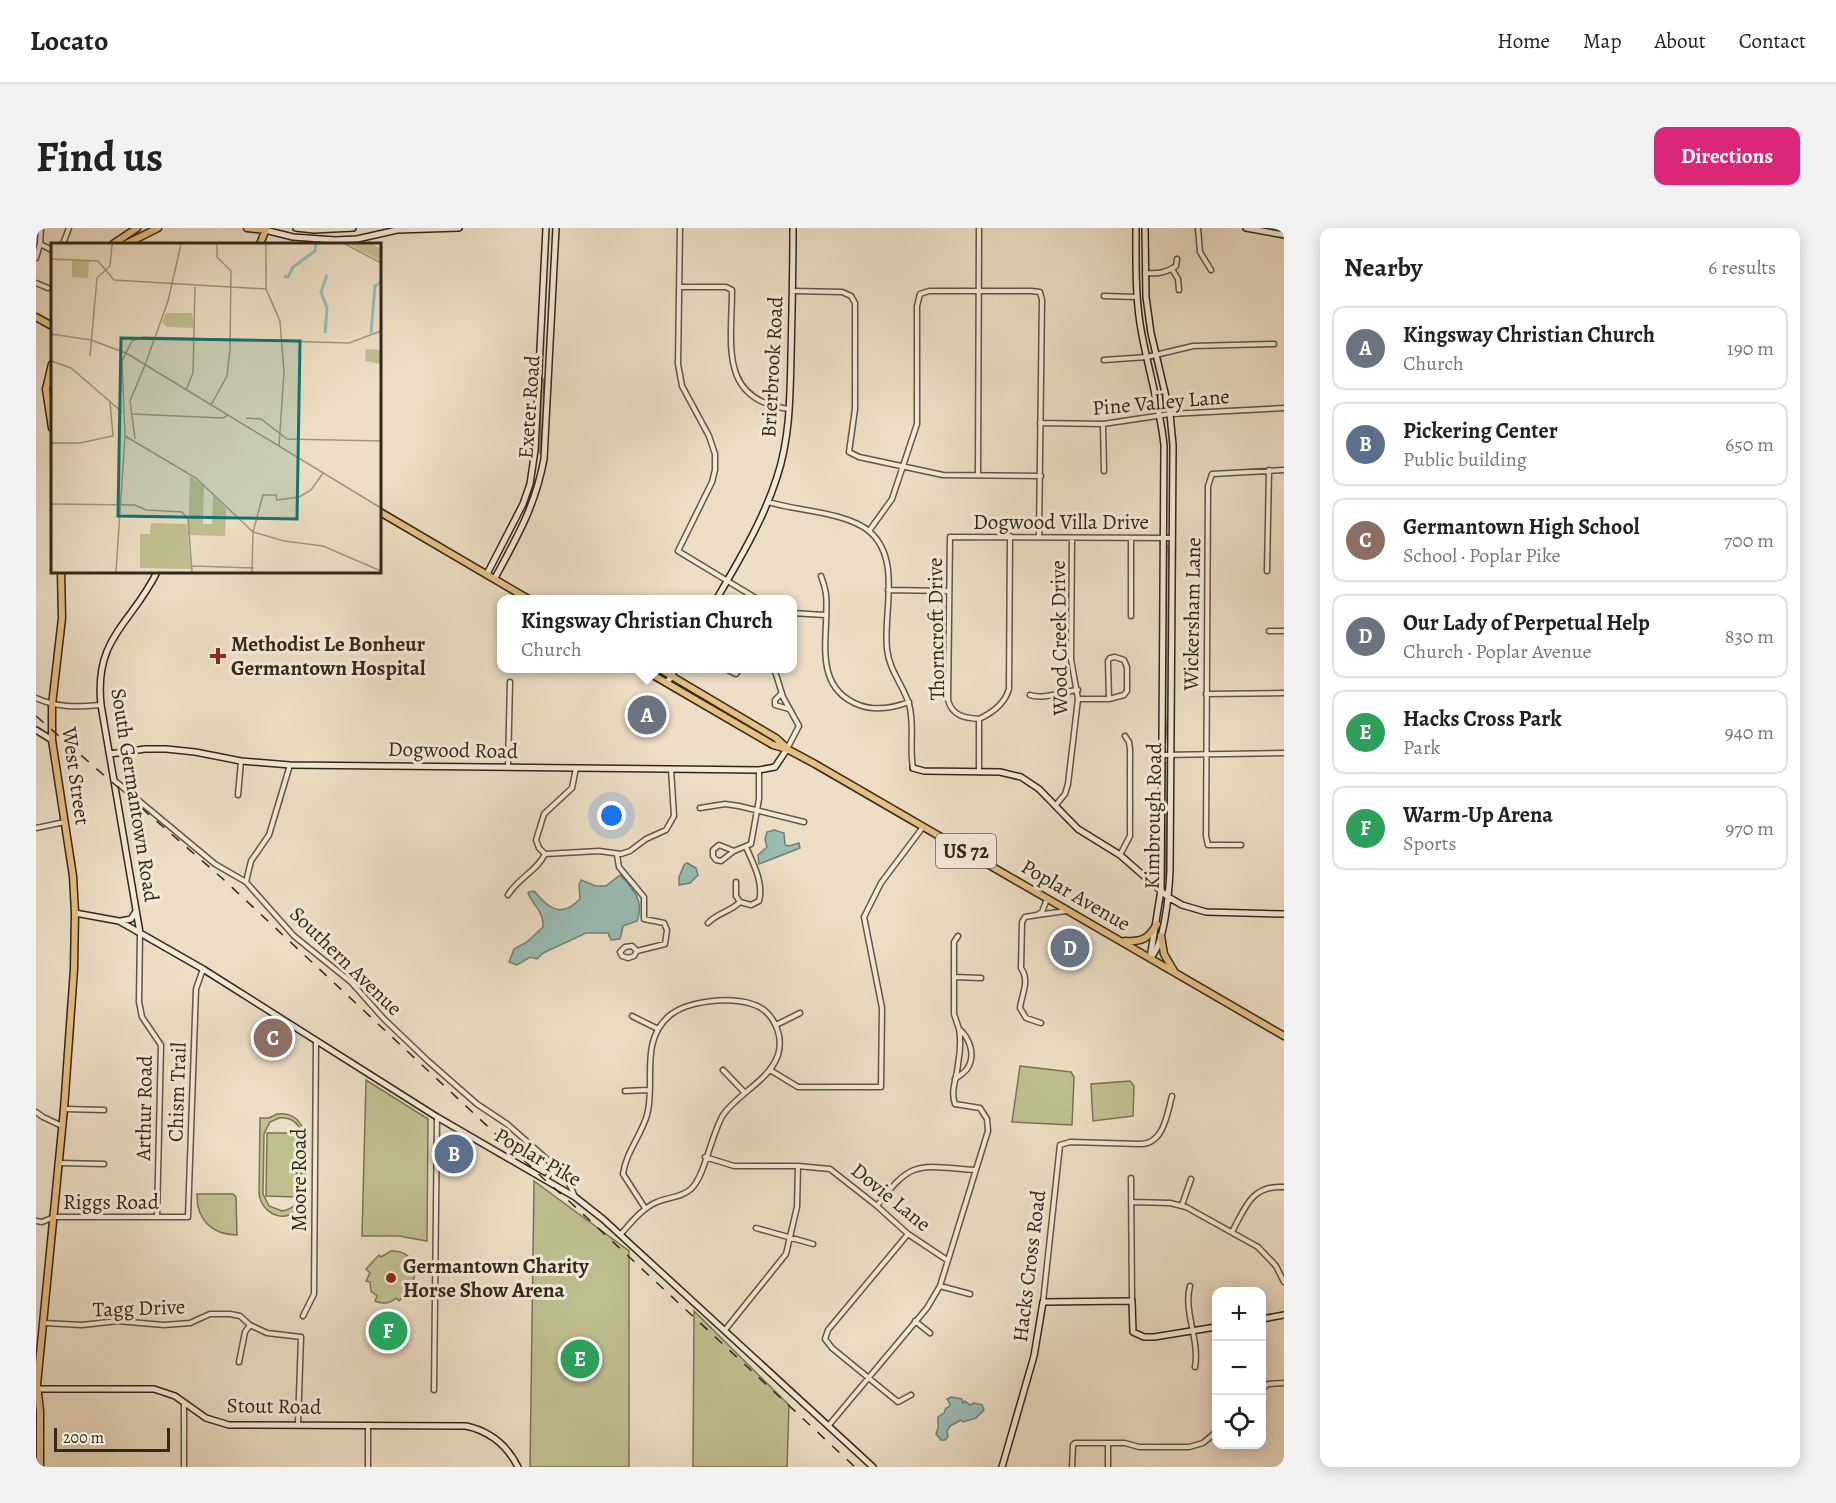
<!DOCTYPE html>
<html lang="en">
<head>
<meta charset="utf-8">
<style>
	:root { --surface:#fff; --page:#f2f2f2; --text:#222; --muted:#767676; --line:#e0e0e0; --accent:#db2777 }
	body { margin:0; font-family:Alegreya,serif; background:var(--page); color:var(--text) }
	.controls { position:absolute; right:18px; bottom:18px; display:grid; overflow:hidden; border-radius:12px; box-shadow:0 3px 15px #0003 }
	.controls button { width:54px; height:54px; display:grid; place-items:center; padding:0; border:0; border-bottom:2px solid var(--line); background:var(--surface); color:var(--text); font:30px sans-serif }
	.scale { position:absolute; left:18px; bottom:15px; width:116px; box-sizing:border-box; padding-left:6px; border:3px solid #332819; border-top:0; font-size:16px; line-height:21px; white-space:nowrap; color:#332819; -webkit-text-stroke:4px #f3ead9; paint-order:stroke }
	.you { position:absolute; left:576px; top:588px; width:21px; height:21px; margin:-15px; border:4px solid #fff; border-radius:50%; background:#1a73e8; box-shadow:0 0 0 9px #1a73e833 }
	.badge { display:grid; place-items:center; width:39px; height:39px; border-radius:50%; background:var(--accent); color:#fff; font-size:20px; font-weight:700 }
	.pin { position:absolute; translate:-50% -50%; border:3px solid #fff; box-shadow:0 2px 6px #0006 }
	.popup { position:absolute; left:461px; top:367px; width:300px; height:78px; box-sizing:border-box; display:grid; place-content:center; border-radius:12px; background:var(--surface); filter:drop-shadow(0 2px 4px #0005); font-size:20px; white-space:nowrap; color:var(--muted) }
	.popup b { font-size:22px; color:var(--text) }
	.popup::after { content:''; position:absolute; left:50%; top:100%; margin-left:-12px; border:12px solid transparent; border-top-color:var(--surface) }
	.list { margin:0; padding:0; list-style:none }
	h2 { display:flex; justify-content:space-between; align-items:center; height:78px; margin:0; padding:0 24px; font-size:26px }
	h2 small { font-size:20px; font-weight:400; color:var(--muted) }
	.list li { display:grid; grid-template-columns:39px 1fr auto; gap:18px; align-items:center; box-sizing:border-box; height:84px; margin:0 12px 12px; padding:0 12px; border:2px solid var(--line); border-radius:12px }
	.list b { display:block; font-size:22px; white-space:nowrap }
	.list p { margin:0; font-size:20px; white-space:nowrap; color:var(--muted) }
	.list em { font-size:20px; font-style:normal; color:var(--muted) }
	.icon { flex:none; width:33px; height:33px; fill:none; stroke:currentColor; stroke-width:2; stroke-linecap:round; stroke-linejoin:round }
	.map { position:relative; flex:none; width:1248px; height:1239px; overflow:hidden; border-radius:12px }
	header { display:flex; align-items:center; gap:36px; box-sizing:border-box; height:84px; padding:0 30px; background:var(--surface); border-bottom:2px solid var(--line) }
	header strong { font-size:28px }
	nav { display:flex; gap:33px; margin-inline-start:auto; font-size:21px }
	.intro { display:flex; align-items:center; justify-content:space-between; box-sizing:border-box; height:144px; padding:0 36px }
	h1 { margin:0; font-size:42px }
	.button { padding:15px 27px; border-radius:12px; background:var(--accent); color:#fff; font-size:21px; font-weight:700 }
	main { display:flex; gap:36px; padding:0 36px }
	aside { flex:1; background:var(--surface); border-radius:12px; box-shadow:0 3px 15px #0003 }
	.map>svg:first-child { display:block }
	.green { fill:#c0bf90; stroke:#7a7454; stroke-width:1.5; fill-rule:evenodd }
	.water { fill:#99bcb3; stroke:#708175; stroke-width:1.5 }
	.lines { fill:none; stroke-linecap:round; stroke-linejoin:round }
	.street-casing { stroke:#625644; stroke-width:7 }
	.secondary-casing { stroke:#332819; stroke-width:8 }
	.primary-casing { stroke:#332819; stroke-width:9 }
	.street { stroke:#f3ead9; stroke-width:4 }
	.secondary { stroke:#f3ead9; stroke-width:5 }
	.primary { stroke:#e6bf82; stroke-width:6 }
	.rail { stroke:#332819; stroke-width:1.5; stroke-dasharray:10 10; stroke-linecap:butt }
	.poi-dot { fill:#8f2418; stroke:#f3ead9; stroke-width:2 }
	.labels { text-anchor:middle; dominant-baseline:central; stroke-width:6; stroke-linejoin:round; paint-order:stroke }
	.shield { fill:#f3ead9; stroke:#6d6253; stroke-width:1.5 }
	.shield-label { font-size:20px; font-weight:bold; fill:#332819 }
	.street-label { font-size:21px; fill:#332819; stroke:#f3ead9 }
	.poi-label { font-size:21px; font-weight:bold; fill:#332819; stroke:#f3ead9; text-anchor:start }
	.inset-river { fill:none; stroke:#99bcb3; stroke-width:3 }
	.inset-road { fill:none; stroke:#a39580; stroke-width:1.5 }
	.view { fill:#0f766e; fill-opacity:0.15; stroke:#0f766e; stroke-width:3 }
	.inset-edge { fill:none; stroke:#332819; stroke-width:3 }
</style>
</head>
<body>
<header>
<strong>Locato</strong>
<nav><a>Home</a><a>Map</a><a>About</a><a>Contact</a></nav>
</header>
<div class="intro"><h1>Find us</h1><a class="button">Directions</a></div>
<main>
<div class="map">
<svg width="1248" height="1239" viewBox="0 0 1248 1239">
	<rect width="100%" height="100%" fill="#eddec5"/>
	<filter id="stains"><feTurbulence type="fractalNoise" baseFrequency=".00333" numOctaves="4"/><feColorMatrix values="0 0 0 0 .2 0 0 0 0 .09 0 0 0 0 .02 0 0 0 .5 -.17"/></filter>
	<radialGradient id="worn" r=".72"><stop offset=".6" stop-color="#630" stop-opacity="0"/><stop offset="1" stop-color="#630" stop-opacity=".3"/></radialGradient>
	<path class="green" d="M 507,151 L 508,181 L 504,226 L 505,152 Z
		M 1130,317 L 1132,318 L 1134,353 L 1132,519 L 1129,483 Z
		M 1129,534 L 1132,535 L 1130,652 L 1128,580 Z
		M 984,838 L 1035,844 L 1038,849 L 1036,897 L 976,894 Z
		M 330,852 L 392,891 L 391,1013 L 363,1008 L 326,1008 Z
		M 1094,853 L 1098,858 L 1097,888 L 1057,893 L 1055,856 Z
		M 241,886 C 256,884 266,892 269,908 C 268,923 271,960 266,974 C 256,998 226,989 223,966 L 224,890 L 233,890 ZM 243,890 C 251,889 259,892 263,899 C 267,908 266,965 261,974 C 258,980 252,982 246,983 L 233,978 L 227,966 L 228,906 L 234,894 Z
		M 231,905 L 261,905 L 261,969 L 230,968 Z
		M 498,953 L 593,1023 L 593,1239 L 494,1239 Z
		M 161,966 L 197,966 L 200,969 L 201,1007 C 176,1007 160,991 161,966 Z
		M 355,1023 C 375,1022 385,1040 375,1057 L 377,1058 L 363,1073 L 360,1070 C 354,1076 346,1076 339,1073 L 341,1068 L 335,1063 L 334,1054 L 330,1053 L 334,1045 L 330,1041 L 343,1027 L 345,1029 Z
		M 658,1083 L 753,1177 L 751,1239 L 657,1239 Z
		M 345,1094 L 364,1096 L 367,1101 L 365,1109 L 360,1112 L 340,1110 L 337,1105 L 337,1100 Z"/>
	<path class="water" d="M 738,602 L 748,605 L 749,617 L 753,618 L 763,615 L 764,620 L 723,636 L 722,627 L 731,619 L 729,611 L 731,604 Z
		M 651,635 L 660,640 L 662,647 L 654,655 L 643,657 L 643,649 L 648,637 Z
		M 584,647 C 597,661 609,673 601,693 L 587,698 L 584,711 L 575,712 L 572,705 L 550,705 L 507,725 L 501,731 L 494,729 L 481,737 L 473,734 L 478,721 L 491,714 L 507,699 C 508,683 497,678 492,665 L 493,664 L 498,663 C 512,680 525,691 544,671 L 543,657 L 545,652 L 560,658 L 570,658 Z
		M 915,1169 L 926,1171 L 927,1175 L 929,1173 L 934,1177 L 938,1175 L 946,1177 L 948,1182 L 940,1190 L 927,1194 L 925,1192 L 914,1198 L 911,1203 L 912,1209 L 909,1212 L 905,1212 L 900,1206 L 902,1200 L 902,1189 L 908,1185 L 910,1180 L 913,1179 L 914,1176 L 911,1171 Z"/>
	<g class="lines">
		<g class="street-casing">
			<path id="street" d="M 644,0 L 642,136 L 646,158 L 673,208 L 679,226 L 679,242 L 676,254 L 642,323 L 723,372
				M 1162,0 L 1164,24 L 1175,42
				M 4,16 L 16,22
				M 27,16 L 33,0
				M 0,30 L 4,16 L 5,0
				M 1136,41 L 1142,51 L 1143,62
				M 1109,45 C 1121,46 1130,45 1140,38 L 1141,31
				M 0,55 L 12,60
				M 644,59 L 690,59 L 696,62 C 696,116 682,172 753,181
				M 757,63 L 806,64 L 815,68 L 819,75 L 819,181 L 813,224 L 823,229 L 907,247 L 1005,248
				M 1068,68 L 1100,69
				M 1068,132 L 1111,129 L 1157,118 L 1238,116
				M 1004,195 L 1067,196 L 1134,186 L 1248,180
				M 1067,196 L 1068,243
				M 942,247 L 943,0
				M 732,274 C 761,283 810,284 833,303 C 866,331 847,384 851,421 C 853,442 867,457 873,476 C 879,497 873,519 877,540
				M 833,303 L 856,271 L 881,196 L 881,78 L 884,66 L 893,63 L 995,63 L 1004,64 L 1006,72 L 1003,308
				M 1231,343 L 1233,242
				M 785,348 C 787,353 789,360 790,366 C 794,405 774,458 823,477 C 839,483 857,480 873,474
				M 852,362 L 913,363
				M 756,385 L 789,387
				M 1095,388 L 1095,310
				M 1233,403 L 1248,403
				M 688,440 L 700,446 L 704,440
				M 738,440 L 747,469 L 763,498 L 751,521
				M 745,466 L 739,472 L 739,477 L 753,481
				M 1170,466 L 1248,465
				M 994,467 C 1009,472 1026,463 1042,462
				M 0,470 C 22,480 41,479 65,477
				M 1042,471 L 1073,471 L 1088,467 L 1091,463 L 1091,439 L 1088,432 L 1079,429 L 1074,430 L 1072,433 L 1073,471
				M 943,491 C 929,490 916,488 912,472 L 914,309 L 1136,310
				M 943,491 C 956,485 969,475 973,461 L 974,308
				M 943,491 L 943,544
				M 1126,527 L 1248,525
				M 472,539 L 474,454
				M 540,540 L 536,560 L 508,586 L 500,612 L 503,620 L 509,626 L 563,623 L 585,626 L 594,623 L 610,611 L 630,602 L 638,588 L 635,541
				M 78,552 L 179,636 L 210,654 L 258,708 L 315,754 L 348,791 L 392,833 L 441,876 L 471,896 L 530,948 L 539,969
				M 202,567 L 205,533
				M 1019,578 L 1029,566 L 1032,556 L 1042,471 L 1035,431 L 1036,310
				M 664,580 L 689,576 L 703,578 L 768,594
				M 0,600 L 29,594
				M 1205,617 L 1172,617 L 1170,608 L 1172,258 L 1176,246 L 1248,242
				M 698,623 L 685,633 L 680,632 L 677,628 L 677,622 L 683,617 L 698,623 L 715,616 L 723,571 L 723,542
				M 581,627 L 583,639 L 608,669 L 608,691 L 628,695 L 631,702 L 629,716 L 601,723 L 596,718 L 589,719 L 584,724 L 586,728 L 592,730 L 598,728 L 601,723
				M 1084,627 L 1094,608 L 1094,521 L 1093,514 L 1089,508
				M 210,654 L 215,633 L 233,607 L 254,537
				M 700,654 L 700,668 L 704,674 L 715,677 L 723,673 C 728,655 717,635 710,619
				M 472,667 C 482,650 501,643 509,626
				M 1011,671 L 1006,684 L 1001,687 L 1030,683
				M 1001,687 L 989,689 L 986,694 L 985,740 C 994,753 986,765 984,780 L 990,790 L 1005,795
				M 672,695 C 681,685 694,684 704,674
				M 104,705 L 103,774 L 106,789 L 125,817 L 121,989
				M 922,708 L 918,714 L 918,786 L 923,801
				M 918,749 L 945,750
				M 596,788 L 622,801
				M 740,797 L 764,785
				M 687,842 L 709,865
				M 734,842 L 762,859 L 845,859 L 846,780 L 828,689 L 845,655 L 887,599
				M 589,863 L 612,862
				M 29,881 L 68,882
				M 0,884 L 7,889 L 26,898
				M 669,929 L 698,938 L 762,938 L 794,941 L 841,978 L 872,1006 L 911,1032
				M 23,935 L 68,936
				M 1095,950 L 1096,1073
				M 509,952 L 520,939
				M 1096,974 L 1134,975 L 1150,979 L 1222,1019 L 1240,1038 L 1248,1054
				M 1146,977 L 1155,951
				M 841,978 C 876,930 884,938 939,942
				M 0,993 L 6,994 L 18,989 L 152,989 L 160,761 L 167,741
				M 720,1000 L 777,1016
				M 1196,1004 C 1209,980 1215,957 1248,959
				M 872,1006 L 792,1102 L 789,1111 L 796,1120 L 862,1174 L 875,1167
				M 584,1007 C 595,995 605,981 621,974 C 632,969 645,970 655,961 C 669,948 675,907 687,887 C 702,865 733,853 742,827 C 748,807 737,782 716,776 C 694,769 652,772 633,788 C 603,814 620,855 611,887 C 605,908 590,924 587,946 L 609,980
				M 904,1058 L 934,1066
				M 1154,1058 C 1147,1083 1164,1112 1159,1139
				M 1007,1074 L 1024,917 L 1034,914 L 1104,916 C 1128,916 1131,886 1136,868
				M 267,1088 L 278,1066 L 280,814
				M 879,1093 L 894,1105
				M 8,1095 L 46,1097 L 82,1093 L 128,1097 L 154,1095 L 174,1086 L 194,1086 L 204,1088 L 214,1097 L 231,1105 L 265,1109 L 262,1196
				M 689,1102 L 750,1026 L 761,979 L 762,938
				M 203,1134 L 209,1104 L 214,1097
				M 1226,1161 L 1232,1156 L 1248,1155
				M 398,1162 L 401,889
				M 148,1175 L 148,1239
				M 793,1197 L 891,1080 L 904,1058 L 952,903 L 951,891 L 944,880 L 919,876 C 914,863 921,850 922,836 C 924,825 925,812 923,801 C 934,810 940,828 931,841 C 928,845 923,848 919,851
				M 1072,1215 L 1072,1239
				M 332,1239 L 332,1197
				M 1036,1239 L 1037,1217 L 1039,1215 L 1089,1215 L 1103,1219 L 1153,1219 L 1167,1215 L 1180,1204"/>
		</g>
		<g class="secondary-casing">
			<path id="secondary" d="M 260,0 L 278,2 L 317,0
				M 1100,0 C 1100,36 1099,72 1106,107 C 1113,144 1124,180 1128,217 L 1125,662 L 1114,730
				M 1109,0 L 1110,69 L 1115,105 L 1134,186 L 1137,217 L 1134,643 C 1133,663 1129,717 1114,730
				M 1210,0 L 1248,7
				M 229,2 L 257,9 L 299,12 L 321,11 L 361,2 L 423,0
				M 451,346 L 487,276 L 494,256 L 499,222 L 510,0
				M 459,350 C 481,309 499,279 508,231 L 520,0
				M 680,372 C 703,332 727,293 741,249 C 754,210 754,169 755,128 C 756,85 757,43 757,0
				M 631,455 L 640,440
				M 0,502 L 16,512
				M 74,526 L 109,521 L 130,521 L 159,524 L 205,533 L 254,537 L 723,542 L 739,539 L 751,521
				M 877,540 L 888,543 L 964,544 L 985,549 L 1003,561 L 1042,601 L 1084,627 L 1132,669 L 1146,677 L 1170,684 L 1248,686
				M 39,685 L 83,693 L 167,741 L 401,889 L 539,969 L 567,991 L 837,1239
				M 85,693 L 95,691 L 100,683
				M 104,705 L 65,477 C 58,409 95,397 121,344
				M 1226,1091 L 1248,1087
				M 0,1161 L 118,1161 L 139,1168 L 170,1190 L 193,1197 L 430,1198 C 453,1203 471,1217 482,1239
				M 966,1239 L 998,1128 L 1007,1074 L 1096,1073 L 1097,1104 L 1108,1109 L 1118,1109 L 1180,1099"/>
		</g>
		<g class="primary-casing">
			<path id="primary" d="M 211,0 L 229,2
				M 77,16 L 101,0
				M 90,16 L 122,0
				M 224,16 L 230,1
				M 0,89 L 16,98
				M 16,136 L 10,161 L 16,200
				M 344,284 L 494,372
				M 605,440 L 737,517 L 751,521 L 779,536 L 1248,808
				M 622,440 L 740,510 L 751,520
				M 1125,708 L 1128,726 L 1138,743
				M 1089,713 C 1106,714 1112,711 1121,696
				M 2,1165 L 4,1183 L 4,1239
				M 0,1167 L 28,881 L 38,741 L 39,685 L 37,648 L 16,512 L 16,477 L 26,390 L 25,344"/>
		</g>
		<use href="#street" class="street"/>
		<use href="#secondary" class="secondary"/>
		<use href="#primary" class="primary"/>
		<path class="rail" d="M 0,488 L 187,651 L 509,952 L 534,974 L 819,1239"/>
	</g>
	<g class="poi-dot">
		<path d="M179 419h6v6h6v6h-6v6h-6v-6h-6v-6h6z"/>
		<circle cx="355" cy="1050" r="6"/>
	</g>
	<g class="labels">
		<rect class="shield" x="900" y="606" width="60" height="34" rx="4.5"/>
		<g class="shield-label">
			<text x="930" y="623">US 72</text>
		</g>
		<g class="street-label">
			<text transform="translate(736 139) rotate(-87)">Brierbrook Road</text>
			<text transform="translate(1125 174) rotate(-5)">Pine Valley Lane</text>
			<text transform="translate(493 179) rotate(-86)">Exeter Road</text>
			<text x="1025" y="294">Dogwood Villa Drive</text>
			<text transform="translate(1156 386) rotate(-89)">Wickersham Lane</text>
			<text transform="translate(900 401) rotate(-91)">Thorncroft Drive</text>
			<text transform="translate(1023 410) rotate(-91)">Wood Creek Drive</text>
			<text transform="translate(417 522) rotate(1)">Dogwood Road</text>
			<text transform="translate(40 548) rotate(82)">West Street</text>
			<text transform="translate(99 567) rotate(81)">South Germantown Road</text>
			<text transform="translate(1117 588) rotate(-89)">Kimbrough Road</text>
			<text transform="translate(1040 667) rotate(30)">Poplar Avenue</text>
			<text transform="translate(310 733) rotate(44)">Southern Avenue</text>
			<text transform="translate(141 864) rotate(-88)">Chism Trail</text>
			<text transform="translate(108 880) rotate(-89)">Arthur Road</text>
			<text transform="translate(502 929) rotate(30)">Poplar Pike</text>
			<text transform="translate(263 952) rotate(-90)">Moore Road</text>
			<text transform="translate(855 969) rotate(39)">Dovie Lane</text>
			<text x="75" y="974">Riggs Road</text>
			<text transform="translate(993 1038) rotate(-83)">Hacks Cross Road</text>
			<text transform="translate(103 1080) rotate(-2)">Tagg Drive</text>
			<text transform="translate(238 1178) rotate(1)">Stout Road</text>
		</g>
		<g class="poi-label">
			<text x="195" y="416">Methodist Le Bonheur<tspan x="195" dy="24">Germantown Hospital</tspan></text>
			<text x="367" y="1038">Germantown Charity<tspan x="367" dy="24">Horse Show Arena</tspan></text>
		</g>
	</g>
	<g transform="translate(15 15)">
		<rect width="330" height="330" fill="#eddec5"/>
		<path d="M 297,1 L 321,1 L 330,6 L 330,18 ZM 21,18 L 38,18 L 37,35 L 21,34 ZM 115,70 L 141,70 L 143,85 L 116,84 L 111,79 ZM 315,106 L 330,107 L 330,121 L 314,118 ZM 139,233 L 153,243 L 152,281 L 161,281 L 162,252 L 175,266 L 174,293 L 137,292 ZM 100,280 L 136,281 L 140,326 L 89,325 L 89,291 L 99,291 Z" fill="#c0bf90"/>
		<path class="inset-river" d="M 233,33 L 237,34 L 242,24 L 264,8 L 265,1M 274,90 L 276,65 L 270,49 L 276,32M 320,90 L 324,43 L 330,39"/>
		<path class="inset-road" d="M 215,1 L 215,46 L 229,78 L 233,129 L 228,203M 294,1 L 330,20M 0,16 L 47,18 L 63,37 L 215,46M 0,91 L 40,97 L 75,110 L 330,265M 39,113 L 46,35 L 59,23 L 61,1M 0,118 L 20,125 L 71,169M 94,122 L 117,58 L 130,1M 135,147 L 142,130 L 144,44M 160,162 L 176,133 L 179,106 L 180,28 L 166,14 L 166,1M 80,171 L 172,175 L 177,172M 195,175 L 210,176 L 236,196 L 330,198M 74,193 L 145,235 L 202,289 L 233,298 L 272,303 L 330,328M 84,196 L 79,158 L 94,122M 0,200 L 29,200 L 62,193 L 59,159M 0,261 L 84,262 L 95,267 L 131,269 L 137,276 L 141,329M 202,289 L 212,252 L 225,252 L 226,257 L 248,254 L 260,247 L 272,230M 141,323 L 203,325M 65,329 L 74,193 L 71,118 L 81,98 L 92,94 L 298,100 L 330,88M 201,329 L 202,289"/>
		<path class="view" d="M 70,95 L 249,98 L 246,276 L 67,273 Z"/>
		<rect width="330" height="330" class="inset-edge"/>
	</g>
	<rect width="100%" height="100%" filter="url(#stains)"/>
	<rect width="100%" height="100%" fill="url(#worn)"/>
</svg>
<div class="controls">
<button>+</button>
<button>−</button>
<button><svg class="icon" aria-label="locate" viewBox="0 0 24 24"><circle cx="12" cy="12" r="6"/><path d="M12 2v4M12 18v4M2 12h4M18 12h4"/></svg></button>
</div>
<div class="scale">200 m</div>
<div class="you"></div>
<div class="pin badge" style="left:611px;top:487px;background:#6b7280">A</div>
<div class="popup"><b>Kingsway Christian Church</b>Church</div>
<div class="pin badge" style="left:418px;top:926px;background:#5c6f8a">B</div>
<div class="pin badge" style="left:237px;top:810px;background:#8d6e63">C</div>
<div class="pin badge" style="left:1034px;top:720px;background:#6b7280">D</div>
<div class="pin badge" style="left:544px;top:1131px;background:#2e9e5b">E</div>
<div class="pin badge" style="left:352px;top:1103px;background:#2e9e5b">F</div>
</div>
<aside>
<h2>Nearby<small>6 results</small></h2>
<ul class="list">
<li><span class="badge" style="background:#6b7280">A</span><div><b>Kingsway Christian Church</b><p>Church</p></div><em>190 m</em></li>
<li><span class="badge" style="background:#5c6f8a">B</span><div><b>Pickering Center</b><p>Public building</p></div><em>650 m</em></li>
<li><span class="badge" style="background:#8d6e63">C</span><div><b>Germantown High School</b><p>School · Poplar Pike</p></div><em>700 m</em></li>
<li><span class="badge" style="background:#6b7280">D</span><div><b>Our Lady of Perpetual Help</b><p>Church · Poplar Avenue</p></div><em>830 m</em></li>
<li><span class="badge" style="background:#2e9e5b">E</span><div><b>Hacks Cross Park</b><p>Park</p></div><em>940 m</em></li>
<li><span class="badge" style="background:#2e9e5b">F</span><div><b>Warm-Up Arena</b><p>Sports</p></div><em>970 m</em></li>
</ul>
</aside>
</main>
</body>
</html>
